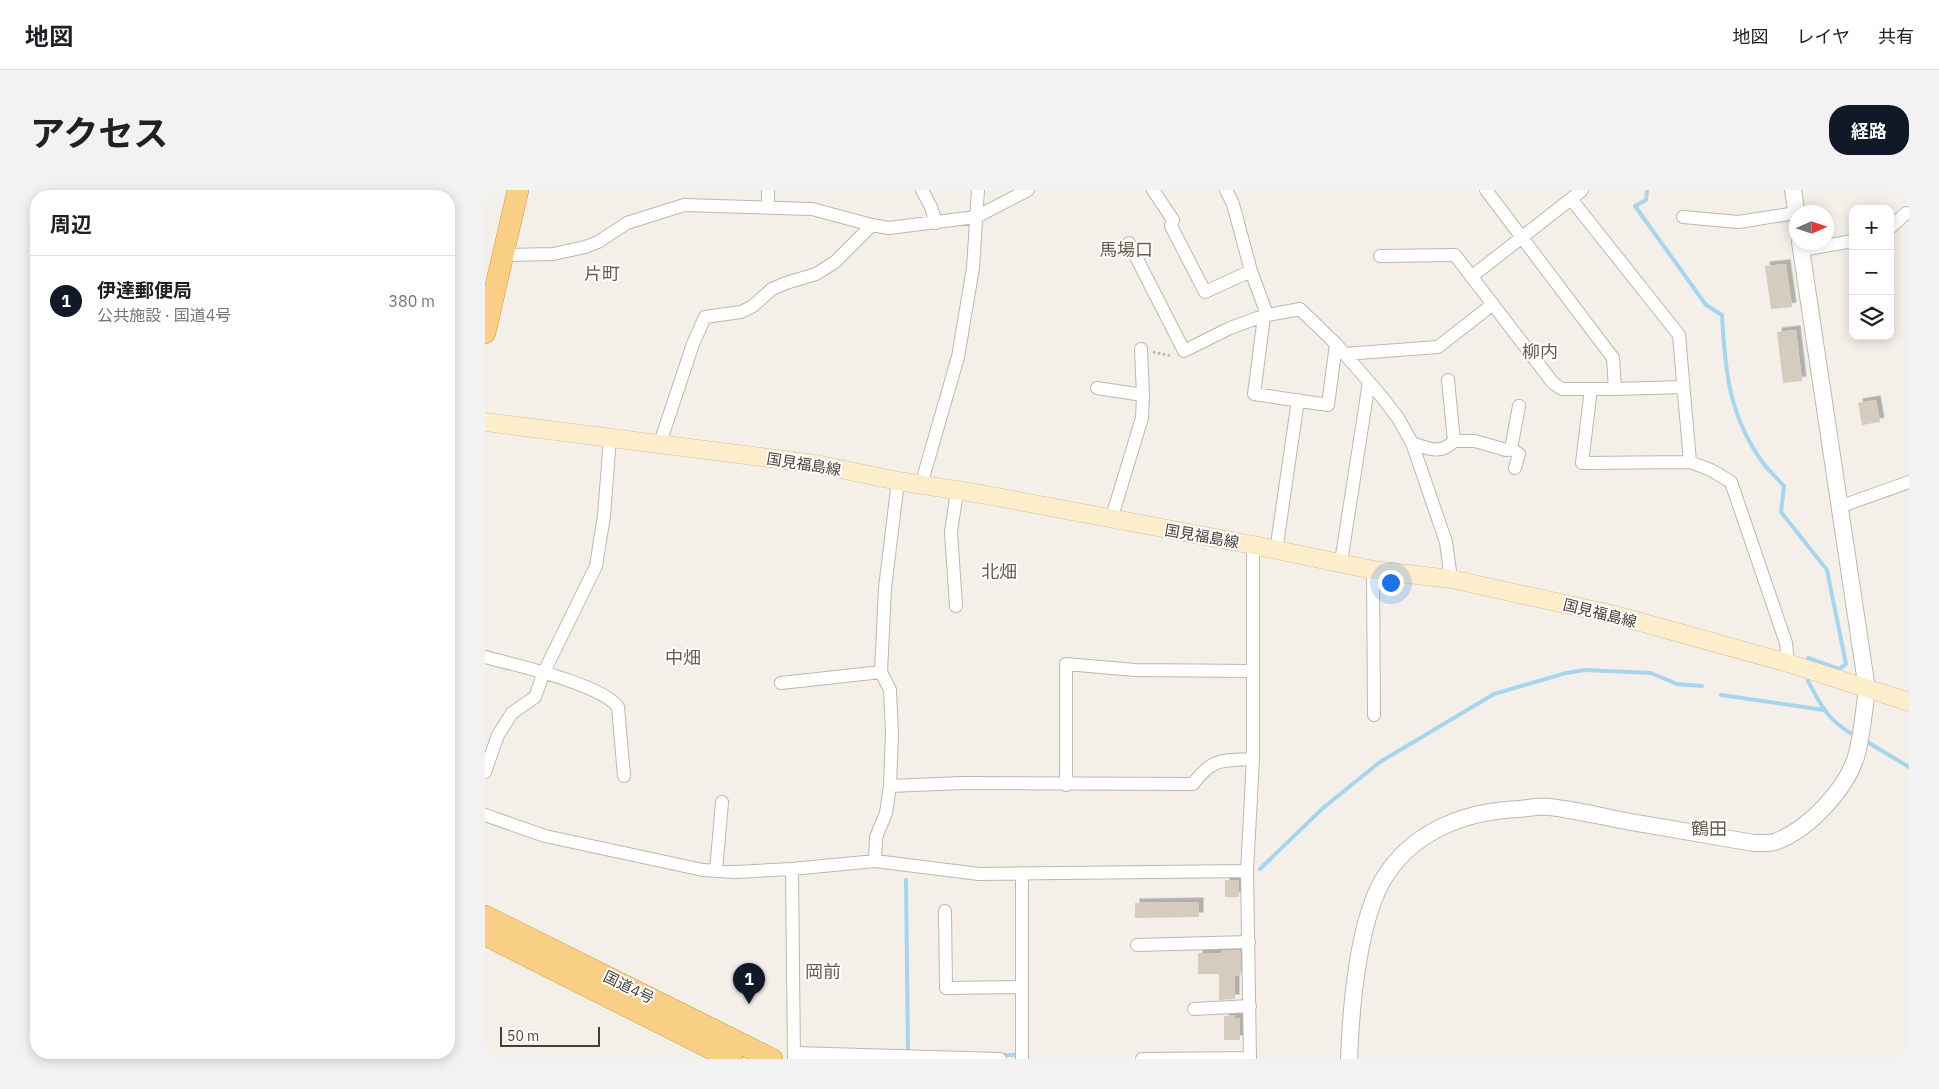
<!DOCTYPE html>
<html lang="ja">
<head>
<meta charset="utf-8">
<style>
	:root { --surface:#fff; --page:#f2f2f2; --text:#202124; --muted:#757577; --line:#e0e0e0; --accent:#111827 }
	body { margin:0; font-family:"IBM Plex Sans","Noto Sans JP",sans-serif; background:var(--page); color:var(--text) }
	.controls { position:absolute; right:15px; top:15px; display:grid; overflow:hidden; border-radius:10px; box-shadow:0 2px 12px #0003 }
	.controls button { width:45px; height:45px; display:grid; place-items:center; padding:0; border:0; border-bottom:1px solid var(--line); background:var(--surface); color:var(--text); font:25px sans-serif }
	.compass { position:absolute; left:1304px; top:15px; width:45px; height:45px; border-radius:50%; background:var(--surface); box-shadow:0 2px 12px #0003; rotate:87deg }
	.scale { position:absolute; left:15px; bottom:12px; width:100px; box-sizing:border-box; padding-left:5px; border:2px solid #474037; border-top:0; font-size:14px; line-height:18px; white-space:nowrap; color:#474037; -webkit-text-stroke:4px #fff; paint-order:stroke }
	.you { position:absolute; left:905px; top:392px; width:18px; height:18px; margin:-12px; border:4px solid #fff; border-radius:50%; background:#1a73e8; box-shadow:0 0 0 8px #1a73e833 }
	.badge { display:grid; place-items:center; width:32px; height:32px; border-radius:50%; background:var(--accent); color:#fff; font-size:16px; font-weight:700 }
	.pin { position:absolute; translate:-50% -41px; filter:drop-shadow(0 1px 2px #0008) }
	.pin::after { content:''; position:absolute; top:26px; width:18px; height:15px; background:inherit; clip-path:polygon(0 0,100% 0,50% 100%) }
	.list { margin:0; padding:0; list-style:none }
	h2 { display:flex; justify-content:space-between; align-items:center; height:65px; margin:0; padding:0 20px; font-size:21px }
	h2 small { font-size:16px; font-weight:400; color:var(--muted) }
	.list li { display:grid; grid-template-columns:32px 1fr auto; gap:15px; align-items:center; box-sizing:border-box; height:90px; padding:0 20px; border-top:1px solid var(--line) }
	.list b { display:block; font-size:19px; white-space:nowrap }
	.list p { margin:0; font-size:16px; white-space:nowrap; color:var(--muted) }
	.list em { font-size:16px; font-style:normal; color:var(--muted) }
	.icon { flex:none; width:28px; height:28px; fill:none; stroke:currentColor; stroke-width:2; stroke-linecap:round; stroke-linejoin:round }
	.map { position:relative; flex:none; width:1424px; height:869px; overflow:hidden; border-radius:20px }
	header { display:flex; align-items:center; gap:30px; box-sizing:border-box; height:70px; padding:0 25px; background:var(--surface); border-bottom:1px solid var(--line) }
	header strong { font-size:24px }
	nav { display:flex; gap:28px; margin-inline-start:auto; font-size:18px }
	.intro { display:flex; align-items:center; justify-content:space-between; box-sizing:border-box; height:120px; padding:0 30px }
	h1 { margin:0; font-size:35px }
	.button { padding:12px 22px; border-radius:20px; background:var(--accent); color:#fff; font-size:18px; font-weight:700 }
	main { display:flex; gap:30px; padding:0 30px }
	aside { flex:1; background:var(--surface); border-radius:20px; box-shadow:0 2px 12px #0003 }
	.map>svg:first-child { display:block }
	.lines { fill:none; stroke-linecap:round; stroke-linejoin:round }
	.stream { stroke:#a8d5ee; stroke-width:4 }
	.building { fill:#d5cbbe; filter:url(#shadow) }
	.minor-casing { stroke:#bfb7ab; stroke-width:14 }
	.tertiary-casing { stroke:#bfb7ab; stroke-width:18 }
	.secondary-casing { stroke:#d2c09a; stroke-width:19 }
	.trunk-casing { stroke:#d7973f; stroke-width:22 }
	.path { stroke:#c0b29d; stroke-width:2.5; stroke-dasharray:2.5 2.5; stroke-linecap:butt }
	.minor { stroke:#fff; stroke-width:12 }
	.tertiary { stroke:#fff; stroke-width:16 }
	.secondary { stroke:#fceeca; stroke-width:18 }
	.trunk { stroke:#f9ce85; stroke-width:21 }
	.labels { text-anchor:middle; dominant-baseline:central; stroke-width:4; stroke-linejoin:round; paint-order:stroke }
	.street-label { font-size:15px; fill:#474037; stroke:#fff }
	.quarter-label { font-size:18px; fill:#695d4f; stroke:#fff }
</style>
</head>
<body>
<header>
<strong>地図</strong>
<nav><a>地図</a><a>レイヤ</a><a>共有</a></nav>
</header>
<div class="intro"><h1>アクセス</h1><a class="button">経路</a></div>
<main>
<aside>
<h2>周辺<small></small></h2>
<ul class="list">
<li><span class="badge">1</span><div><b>伊達郵便局</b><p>公共施設 · 国道4号</p></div><em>380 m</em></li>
</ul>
</aside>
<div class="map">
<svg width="1424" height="869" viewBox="0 0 1424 869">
	<defs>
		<filter id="shadow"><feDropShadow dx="4.5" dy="-4.5" stdDeviation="0" flood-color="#0004"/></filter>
	</defs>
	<rect width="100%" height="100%" fill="#f4f0e9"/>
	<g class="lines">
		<path class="stream" d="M 1162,0 L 1161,10 L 1150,16 L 1221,115 L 1237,125 C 1240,181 1244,226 1278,273 C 1284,281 1292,288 1299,296 L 1296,322 L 1342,380 L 1361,474 L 1354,479 L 1323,468
			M 1323,491 C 1338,519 1342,529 1370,546
			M 1236,505 L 1339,520
			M 1379,550 L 1424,577
			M 775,679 L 838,618 L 895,572 L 1009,504 L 1081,483 L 1100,480 L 1166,483 L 1192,494 L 1217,496
			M 421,690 L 423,863
			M 516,865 L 534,865"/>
	</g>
	<path class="building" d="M 1301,74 L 1307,117 L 1286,119 L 1280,76 Z
		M 1311,140 L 1317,191 L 1298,193 L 1292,142 Z
		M 1391,210 L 1395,232 L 1377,235 L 1373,213 Z
		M 740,690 L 754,690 L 754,707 L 740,707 Z
		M 714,712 L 714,727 L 650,728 L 650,713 Z
		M 755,760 L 756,785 L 750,786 L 750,809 L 734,810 L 734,784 L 713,784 L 713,763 L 736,763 L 736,761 Z
		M 750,825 L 750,828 L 755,828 L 755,850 L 739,850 L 739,826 Z"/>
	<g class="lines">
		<g class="minor-casing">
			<path id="minor" d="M 437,0 L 446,17 L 451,33
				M 668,0 L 688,30 L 686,36 L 720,102 L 766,81 L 748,14 L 741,0
				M 1001,0 L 1128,168 L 1130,199 L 1106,199 L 1097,273 L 1205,272 L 1226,280 L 1246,292 L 1301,453 L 1303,473
				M 1097,0 L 1086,9 L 1194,145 L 1205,272
				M 283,17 L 283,0
				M 1198,27 L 1253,32 L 1311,23
				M 1405,38 L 1421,23
				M 644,53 L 699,161 L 745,138 L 778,126 L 815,119 L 851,154 L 897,207 L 913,228 L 927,253 L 961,352 L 966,389
				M 1316,60 L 1368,51
				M 18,65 L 68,64 L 100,57 L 113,52 L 142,33 L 199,15 L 327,19 L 387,35 L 404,38 L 491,27 L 543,0
				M 895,66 L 970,65 L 1068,193 L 1077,199 L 1106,199
				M 766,81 L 780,119 L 769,204 L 843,215 L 851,154
				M 986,87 L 1086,9
				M 859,164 L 953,157 L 1008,114
				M 963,190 L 969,251
				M 612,198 L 658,205
				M 1130,199 L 1198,197
				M 175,253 L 208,154 L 220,127 L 256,122 L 268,116 L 287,99 L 301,93 L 331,84 L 350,72 L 387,35
				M 927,253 C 945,259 955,265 969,251 L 990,251 L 1021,260 L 1026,259 L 1034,216
				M 1026,259 L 1034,264 L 1030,278
				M 436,295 L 473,167 L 488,78 L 493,0
				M 1354,317 L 1424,292
				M 626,330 L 657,228 L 658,205 L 656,159
				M 791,361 L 813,210
				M 856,372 L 884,192
				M 888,380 L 889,525
				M 471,416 L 466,342 L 472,301
				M 0,467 C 30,475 116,494 133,517 L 139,586
				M 296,493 L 396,482
				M 0,582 L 13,545 L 27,523 L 50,507 L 59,482 L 111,376 L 119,326 L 125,248
				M 581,595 L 581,474 L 650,480 L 768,481
				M 405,596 L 477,593 L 708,594 C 728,567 737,571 768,569
				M 0,625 L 60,646 L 218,680 L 250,682 L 307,679 L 390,671 L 494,684 L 762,681
				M 390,671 L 391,647 L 401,623 L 405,596 L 407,543 L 405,500 L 396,482 L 400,398 L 413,291
				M 307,679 L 309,869
				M 231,681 L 237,612
				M 460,721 L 461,798 L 537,797
				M 652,755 L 764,752
				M 709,819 L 765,816
				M 309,863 L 515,869
				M 537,869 L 537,684
				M 657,869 L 765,868
				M 765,869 L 762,681 L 768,569 L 768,355"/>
		</g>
		<g class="tertiary-casing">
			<path id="tertiary" d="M 1308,0 L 1312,25
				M 864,869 C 866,818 873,724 903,682 C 933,639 983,621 1034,619 C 1044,618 1054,616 1064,617 C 1091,620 1119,627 1146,632 C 1187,639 1228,646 1269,653 C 1276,653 1285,654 1292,651 C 1324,639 1361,599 1371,567 C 1377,546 1379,520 1382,499 L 1315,52"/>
		</g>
		<g class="secondary-casing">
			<path id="secondary" d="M 0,232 L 331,274 L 413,291 L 496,304 L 768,355 L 888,380 L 966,389 L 1130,425 L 1303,473 L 1424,512"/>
		</g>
		<g class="trunk-casing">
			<path id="trunk" d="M 0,143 L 33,0
				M 0,726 L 287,869
				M 0,745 L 247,869"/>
		</g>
		<path class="path" d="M 668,162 L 687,166"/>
		<use href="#minor" class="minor"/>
		<use href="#tertiary" class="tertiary"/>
		<use href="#secondary" class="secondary"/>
		<use href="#trunk" class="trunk"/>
	</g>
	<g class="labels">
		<g class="street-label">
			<text transform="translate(319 274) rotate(9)">国見福島線</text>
			<text transform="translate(717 346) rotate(10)">国見福島線</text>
			<text transform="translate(1115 423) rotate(14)">国見福島線</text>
			<text transform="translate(144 797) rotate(26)">国道4号</text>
		</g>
		<g class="quarter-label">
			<text x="641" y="59">馬場口</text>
			<text x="117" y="83">片町</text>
			<text x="1055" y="161">柳内</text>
			<text x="514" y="381">北畑</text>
			<text x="198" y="467">中畑</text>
			<text x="1224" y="638">鶴田</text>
			<text x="338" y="781">岡前</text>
		</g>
	</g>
</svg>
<div class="controls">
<button>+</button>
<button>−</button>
<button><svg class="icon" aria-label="layers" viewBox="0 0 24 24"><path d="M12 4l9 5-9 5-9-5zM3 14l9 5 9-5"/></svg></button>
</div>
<svg class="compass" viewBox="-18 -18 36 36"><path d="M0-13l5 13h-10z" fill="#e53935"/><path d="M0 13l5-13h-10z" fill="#757577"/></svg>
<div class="scale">50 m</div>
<div class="you"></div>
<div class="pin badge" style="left:264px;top:814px">1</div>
</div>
</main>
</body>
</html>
